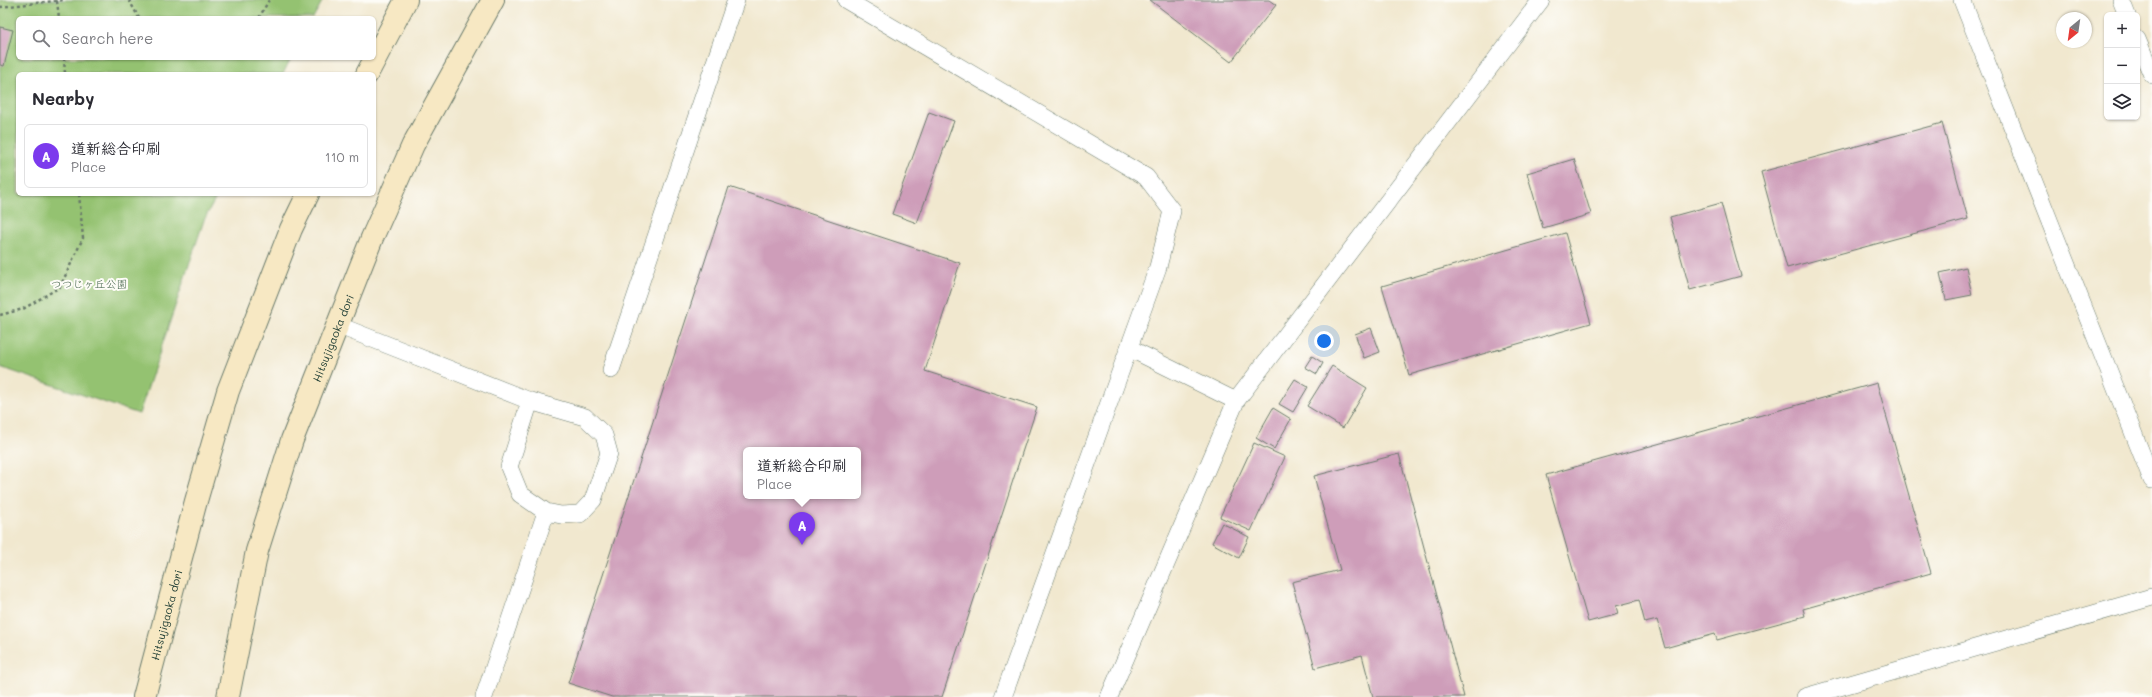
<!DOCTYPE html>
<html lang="en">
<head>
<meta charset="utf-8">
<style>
	:root { --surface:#fff; --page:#f2f2f3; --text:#2b2b33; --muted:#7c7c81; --line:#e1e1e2; --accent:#7c3aed }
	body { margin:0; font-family:Mali,"Klee One",sans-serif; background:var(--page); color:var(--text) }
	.controls { position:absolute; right:12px; top:12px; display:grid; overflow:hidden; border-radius:6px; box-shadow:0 1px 3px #0004 }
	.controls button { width:36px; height:36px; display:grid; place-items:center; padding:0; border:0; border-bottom:1px solid var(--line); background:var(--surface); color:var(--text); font:20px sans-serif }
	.compass { position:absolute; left:2056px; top:12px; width:36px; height:36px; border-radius:50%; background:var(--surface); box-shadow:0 1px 3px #0004; rotate:209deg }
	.you { position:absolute; left:1324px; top:341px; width:14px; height:14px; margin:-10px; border:3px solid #fff; border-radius:50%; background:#1a73e8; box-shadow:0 0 0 6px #1a73e833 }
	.badge { display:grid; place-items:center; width:26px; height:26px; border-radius:50%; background:var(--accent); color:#fff; font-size:13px; font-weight:700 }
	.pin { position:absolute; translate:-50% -33px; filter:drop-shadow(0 1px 2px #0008) }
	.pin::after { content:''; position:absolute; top:21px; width:14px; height:12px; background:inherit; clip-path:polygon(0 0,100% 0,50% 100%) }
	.popup { position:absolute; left:743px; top:447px; width:118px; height:52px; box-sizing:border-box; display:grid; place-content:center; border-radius:6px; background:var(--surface); filter:drop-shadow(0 1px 3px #0005); font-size:13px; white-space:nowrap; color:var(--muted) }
	.popup b { font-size:15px; color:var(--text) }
	.popup::after { content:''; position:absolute; left:50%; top:100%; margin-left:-8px; border:8px solid transparent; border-top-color:var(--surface) }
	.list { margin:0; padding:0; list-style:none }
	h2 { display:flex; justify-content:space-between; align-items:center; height:52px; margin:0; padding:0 16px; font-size:17px }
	h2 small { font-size:13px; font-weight:400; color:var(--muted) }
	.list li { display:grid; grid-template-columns:26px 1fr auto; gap:12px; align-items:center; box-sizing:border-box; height:64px; margin:0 8px 8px; padding:0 8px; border:1px solid var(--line); border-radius:6px }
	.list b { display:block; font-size:15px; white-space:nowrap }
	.list p { margin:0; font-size:13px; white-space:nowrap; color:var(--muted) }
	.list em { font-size:13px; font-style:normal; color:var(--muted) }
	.icon { flex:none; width:22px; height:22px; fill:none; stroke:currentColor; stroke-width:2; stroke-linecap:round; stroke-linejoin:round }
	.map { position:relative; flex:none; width:2152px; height:697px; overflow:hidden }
	.search { position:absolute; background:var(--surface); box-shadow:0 1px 3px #0004; left:16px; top:16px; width:360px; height:44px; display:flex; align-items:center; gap:10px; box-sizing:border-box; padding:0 14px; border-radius:6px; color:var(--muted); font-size:15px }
	.panel { position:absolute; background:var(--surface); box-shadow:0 1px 3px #0004; left:16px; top:72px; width:360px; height:124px; border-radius:6px }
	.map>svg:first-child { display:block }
	.green { fill:#94c271; stroke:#5a8052 }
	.building { fill:#ce9db9; fill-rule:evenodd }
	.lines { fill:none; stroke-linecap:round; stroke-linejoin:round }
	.lane-casing { stroke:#68796a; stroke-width:18 }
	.secondary-casing { stroke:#68796a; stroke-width:24 }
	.path { stroke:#68796a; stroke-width:2.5; stroke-dasharray:3 3; stroke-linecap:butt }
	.lane { stroke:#fff; stroke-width:17 }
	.secondary { stroke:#f7e8c3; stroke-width:22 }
	.labels { text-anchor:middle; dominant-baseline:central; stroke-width:4; stroke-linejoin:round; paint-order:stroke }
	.park-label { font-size:11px; fill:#3c5e43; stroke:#fdfcf7 }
	.street-label { font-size:11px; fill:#1f3d34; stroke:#fdfcf7 }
</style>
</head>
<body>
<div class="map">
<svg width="2152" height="697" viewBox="0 0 2152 697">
	<rect width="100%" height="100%" fill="#fdfcf7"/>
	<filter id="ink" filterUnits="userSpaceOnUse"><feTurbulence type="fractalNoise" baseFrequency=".025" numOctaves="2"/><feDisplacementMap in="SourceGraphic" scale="8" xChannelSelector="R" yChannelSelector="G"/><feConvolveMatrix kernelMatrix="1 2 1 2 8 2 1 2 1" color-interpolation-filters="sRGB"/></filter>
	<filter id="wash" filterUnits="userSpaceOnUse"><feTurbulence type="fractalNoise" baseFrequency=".012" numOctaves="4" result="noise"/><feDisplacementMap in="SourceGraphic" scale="16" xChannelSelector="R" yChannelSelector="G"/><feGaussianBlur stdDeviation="0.9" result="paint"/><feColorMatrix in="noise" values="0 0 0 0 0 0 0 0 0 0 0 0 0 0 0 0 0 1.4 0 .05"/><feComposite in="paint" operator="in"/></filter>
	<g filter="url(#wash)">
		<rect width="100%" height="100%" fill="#f1e8cf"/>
		<path class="green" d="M 0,0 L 323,0 L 313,18 L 18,18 L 18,58 L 291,58 L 283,74 L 18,74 L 18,194 L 218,194 L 204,220 L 139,414 L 0,367 Z"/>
		<g id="blocks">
			<path class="building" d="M 1150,0 L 1269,0 L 1276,5 L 1231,62 Z
				M 0,27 L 13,30 L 4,66 L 0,65 Z
				M 929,112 L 954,121 L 917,223 L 892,214 Z
				M 1942,123 L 1968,219 L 1787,268 L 1761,172 Z
				M 1574,159 L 1591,214 L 1543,228 L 1527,173 Z
				M 729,187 L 960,263 L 925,371 L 1037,407 L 942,697 L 612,697 L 568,683 ZM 746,450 L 858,450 L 858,496 L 746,496 Z
				M 1721,203 L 1741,276 L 1690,290 L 1670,217 Z
				M 1565,233 L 1591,323 L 1409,375 L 1382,286 Z
				M 1966,267 L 1972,295 L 1946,300 L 1940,273 Z
				M 1371,328 L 1380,352 L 1364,358 L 1355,334 Z
				M 1312,356 L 1323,363 L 1317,374 L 1305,367 Z
				M 1332,366 L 1367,388 L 1343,428 L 1307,406 Z
				M 1295,379 L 1308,387 L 1293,412 L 1279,404 Z
				M 1877,383 L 1931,573 L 1803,609 L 1805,616 L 1717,640 L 1715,634 L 1665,648 L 1657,620 L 1645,623 L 1639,600 L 1616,606 L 1618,614 L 1588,622 L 1546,475 Z
				M 1273,408 L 1291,419 L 1274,449 L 1256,438 Z
				M 1254,443 L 1285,457 L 1251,531 L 1220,517 Z
				M 1399,454 L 1464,697 L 1373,697 L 1362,655 L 1315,668 L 1292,582 L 1340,570 L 1314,476 Z
				M 1222,523 L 1249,537 L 1239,558 L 1212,543 Z"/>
		</g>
	</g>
	<g filter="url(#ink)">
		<use href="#blocks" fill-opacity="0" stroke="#68796a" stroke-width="1"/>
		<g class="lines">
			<g class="lane-casing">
				<path id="lane" d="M 846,0 L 1146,177 L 1172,211 L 1158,267 L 1003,697
					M 1962,0 L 2152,480
					M 2121,0 L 2127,15
					M 2137,39 L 2152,75
					M 337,325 L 530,401 L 585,417 L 604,435 L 609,453 L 593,500 L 580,514 L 561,515 L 546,512 L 520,494 L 509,467 L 530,401
					M 1129,348 L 1236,401
					M 611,370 L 736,0
					M 484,697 L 546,512
					M 1109,697 L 1236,401 L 1541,0
					M 1805,697 L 2152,597"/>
			</g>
			<g class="secondary-casing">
				<g id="secondary">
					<path d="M 367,74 L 406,0"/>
					<path id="s1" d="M 144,697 L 196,501 L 228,391 L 291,229 L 308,194"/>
					<path id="s2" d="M 228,697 L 257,551 L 292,440 L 372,238 L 413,145 L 493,0"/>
				</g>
			</g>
			<path class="path" d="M 129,0 L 139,18
				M 57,1 L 59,18
				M 0,7 L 64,0
				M 259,18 L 269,0
				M 64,58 L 65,74
				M 0,315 L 23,309 L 60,287 L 83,238 L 79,194"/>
			<use href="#lane" class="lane"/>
			<use href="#secondary" class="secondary"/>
		</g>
	</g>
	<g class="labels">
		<g class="park-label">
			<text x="89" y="283">つつじヶ丘公園</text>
		</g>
		<g class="street-label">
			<text stroke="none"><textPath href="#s2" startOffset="375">Hitsujigaoka dori</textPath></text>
			<text stroke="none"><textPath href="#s1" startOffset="85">Hitsujigaoka dori</textPath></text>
		</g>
	</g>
</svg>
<div class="controls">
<button>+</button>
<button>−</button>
<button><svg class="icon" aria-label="layers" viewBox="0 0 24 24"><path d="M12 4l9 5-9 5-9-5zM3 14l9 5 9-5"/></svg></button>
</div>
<svg class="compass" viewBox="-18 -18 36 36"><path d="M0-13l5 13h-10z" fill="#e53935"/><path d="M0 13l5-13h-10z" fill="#7c7c81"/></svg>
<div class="you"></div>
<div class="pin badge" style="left:802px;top:545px">A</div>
<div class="popup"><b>道新総合印刷</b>Place</div>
<div class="search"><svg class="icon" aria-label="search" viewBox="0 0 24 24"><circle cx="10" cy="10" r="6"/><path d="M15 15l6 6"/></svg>Search here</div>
<section class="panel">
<h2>Nearby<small></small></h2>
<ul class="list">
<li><span class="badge">A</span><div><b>道新総合印刷</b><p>Place</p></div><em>110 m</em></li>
</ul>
</section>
</div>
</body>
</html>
